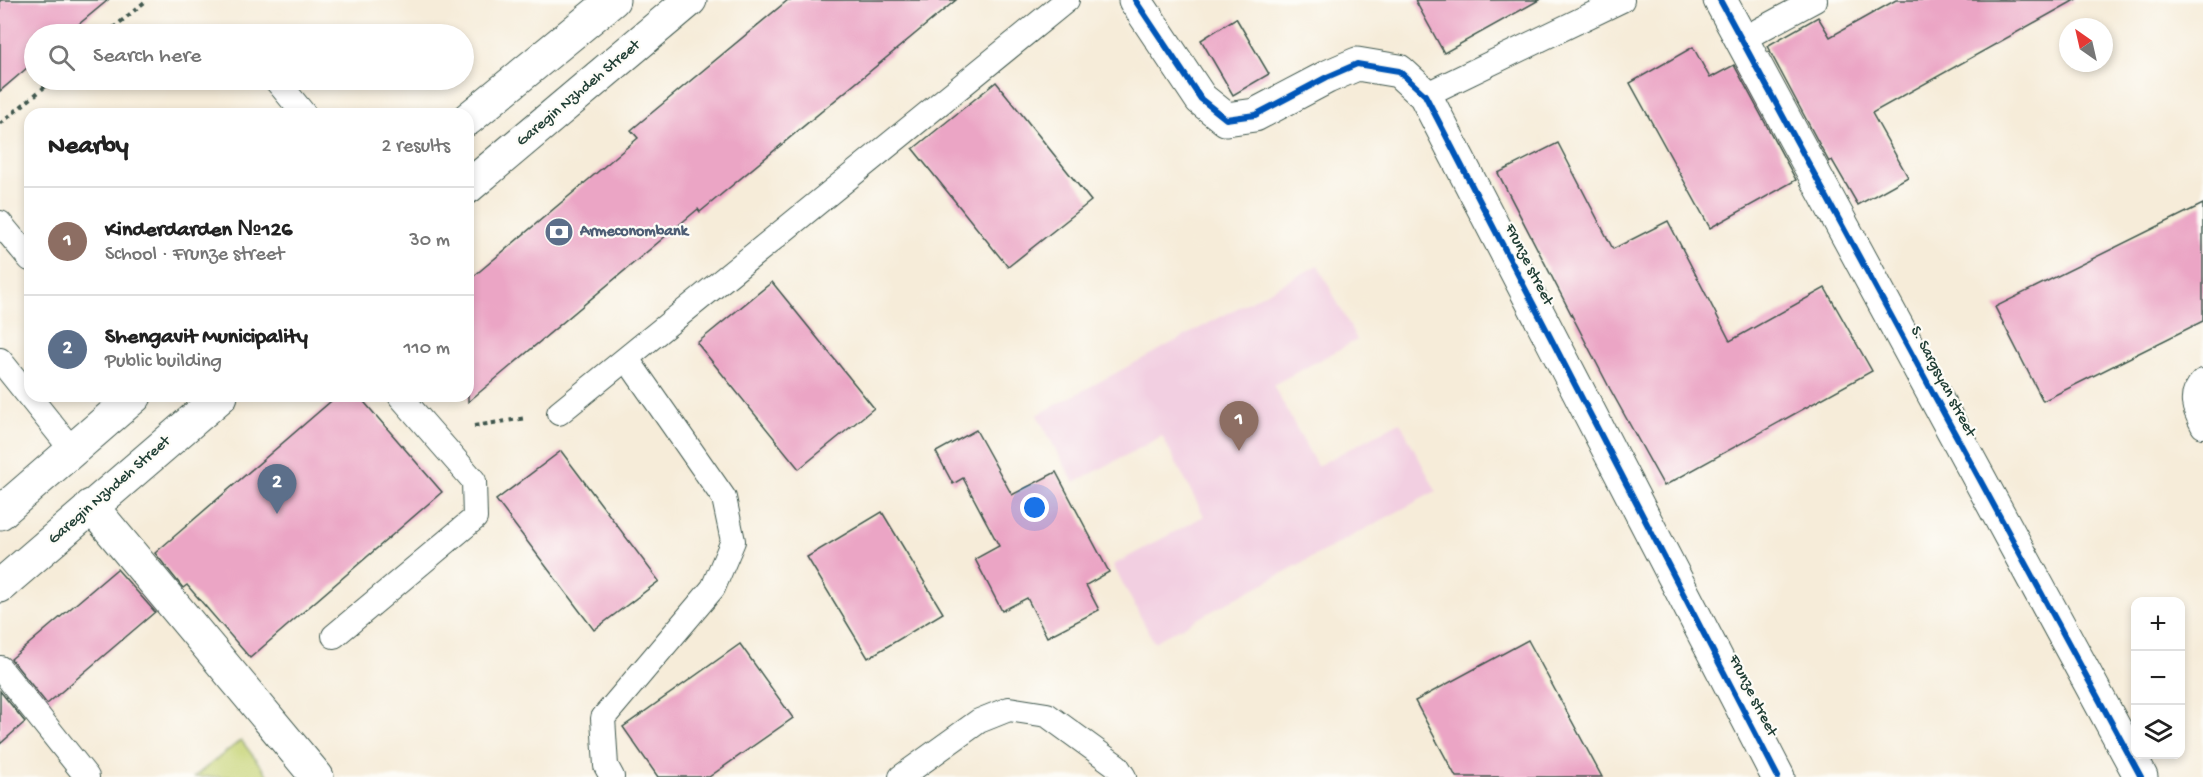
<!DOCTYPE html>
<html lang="en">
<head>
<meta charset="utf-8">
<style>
	:root { --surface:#fff; --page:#f6f6f6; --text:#222; --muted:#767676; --line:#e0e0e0; --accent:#1f6fb2 }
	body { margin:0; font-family:"Gochi Hand",sans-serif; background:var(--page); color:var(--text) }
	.controls { position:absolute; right:18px; bottom:18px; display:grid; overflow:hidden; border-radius:12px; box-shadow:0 3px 9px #0003 }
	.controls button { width:54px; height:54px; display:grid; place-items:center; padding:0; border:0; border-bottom:2px solid var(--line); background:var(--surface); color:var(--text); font:30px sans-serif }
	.compass { position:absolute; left:2059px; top:18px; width:54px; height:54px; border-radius:50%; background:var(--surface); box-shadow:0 3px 9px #0003; rotate:326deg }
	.you { position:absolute; left:1035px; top:508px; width:21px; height:21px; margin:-15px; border:4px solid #fff; border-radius:50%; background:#1a73e8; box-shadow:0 0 0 9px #1a73e833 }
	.badge { display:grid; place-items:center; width:39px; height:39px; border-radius:50%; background:var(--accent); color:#fff; font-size:20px; font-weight:700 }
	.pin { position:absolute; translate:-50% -50px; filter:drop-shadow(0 2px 3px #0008) }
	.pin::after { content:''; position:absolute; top:32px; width:21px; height:18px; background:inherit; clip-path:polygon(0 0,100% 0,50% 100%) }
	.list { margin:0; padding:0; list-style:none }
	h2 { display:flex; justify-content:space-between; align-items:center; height:78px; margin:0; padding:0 24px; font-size:26px }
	h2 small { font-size:20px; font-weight:400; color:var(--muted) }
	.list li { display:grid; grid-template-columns:39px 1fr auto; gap:18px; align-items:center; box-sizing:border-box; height:108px; padding:0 24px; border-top:2px solid var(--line) }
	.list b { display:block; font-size:22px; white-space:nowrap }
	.list p { margin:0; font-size:20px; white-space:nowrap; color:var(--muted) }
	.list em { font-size:20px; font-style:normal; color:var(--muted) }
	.icon { flex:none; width:33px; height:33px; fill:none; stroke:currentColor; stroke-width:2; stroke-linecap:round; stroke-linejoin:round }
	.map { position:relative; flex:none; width:2203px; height:777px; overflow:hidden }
	.search { position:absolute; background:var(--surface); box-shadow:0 3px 9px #0003; left:24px; top:24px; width:450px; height:66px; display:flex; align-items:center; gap:15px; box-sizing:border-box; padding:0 21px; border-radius:33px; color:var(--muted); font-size:22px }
	.panel { position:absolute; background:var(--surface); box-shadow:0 3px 9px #0003; left:24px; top:108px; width:450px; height:294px; border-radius:18px }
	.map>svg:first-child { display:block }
	.built { fill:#f2cfe1 }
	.green { fill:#c6d375; stroke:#728854; stroke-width:1.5 }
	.building { fill:#eba5c5 }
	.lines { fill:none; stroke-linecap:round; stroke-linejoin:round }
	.lane-casing { stroke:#3f574d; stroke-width:26 }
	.street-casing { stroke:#3f574d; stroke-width:35 }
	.primary-casing { stroke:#3f574d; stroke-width:35 }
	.path { stroke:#3f574d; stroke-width:4; stroke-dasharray:4.5 4.5; stroke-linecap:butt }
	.lane { stroke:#fff; stroke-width:24 }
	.street { stroke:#fff; stroke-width:33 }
	.primary { stroke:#fff; stroke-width:33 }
	.cycleway-casing { stroke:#fdfcf7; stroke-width:10 }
	.cycleway { stroke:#0057b8; stroke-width:6 }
	.labels { text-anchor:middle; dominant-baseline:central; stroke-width:4.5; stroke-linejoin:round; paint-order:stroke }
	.street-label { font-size:16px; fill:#1f3d34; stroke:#fdfcf7 }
	.service-label { font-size:16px; font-weight:bold; fill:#4e5e75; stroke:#fdfcf7; text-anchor:start }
</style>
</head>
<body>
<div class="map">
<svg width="2203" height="777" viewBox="0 0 2203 777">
	<rect width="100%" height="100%" fill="#fdfcf7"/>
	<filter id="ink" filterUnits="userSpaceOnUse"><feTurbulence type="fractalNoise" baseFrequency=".0167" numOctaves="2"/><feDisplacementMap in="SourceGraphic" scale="12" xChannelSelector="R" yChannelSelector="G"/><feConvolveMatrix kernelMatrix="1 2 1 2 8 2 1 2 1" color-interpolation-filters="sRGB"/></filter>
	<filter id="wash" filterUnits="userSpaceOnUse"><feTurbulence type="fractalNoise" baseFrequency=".008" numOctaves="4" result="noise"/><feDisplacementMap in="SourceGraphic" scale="24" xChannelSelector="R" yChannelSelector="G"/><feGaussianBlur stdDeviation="1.35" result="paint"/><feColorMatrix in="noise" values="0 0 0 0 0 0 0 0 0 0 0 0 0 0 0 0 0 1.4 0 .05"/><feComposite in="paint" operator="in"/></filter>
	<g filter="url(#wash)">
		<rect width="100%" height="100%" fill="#f6ecd9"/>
		<path class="built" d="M 1318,265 L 1357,340 L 1273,385 L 1317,466 L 1400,422 L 1436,491 L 1154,642 L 1113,565 L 1204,516 L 1162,436 L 1074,483 L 1037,415 Z"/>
		<path class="green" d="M 241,740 L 269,777 L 194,777 Z"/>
		<g id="blocks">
			<path class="building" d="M 0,0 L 108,0 L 67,34 L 34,34 L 34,62 L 0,91 Z
				M 788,0 L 956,0 L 700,212 L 698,209 L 468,402 L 468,281 L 638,138 L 631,130 Z
				M 1415,0 L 1539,0 L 1444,53 Z
				M 1896,0 L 2075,0 L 1872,113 L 1908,177 L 1858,205 L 1832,160 L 1829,162 L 1767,46 L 1818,17 L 1830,37 Z
				M 1236,18 L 1269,74 L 1233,95 L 1201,40 Z
				M 1693,47 L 1710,78 L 1734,65 L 1796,180 L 1710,228 L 1630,83 Z
				M 996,82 L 1091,201 L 1008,267 L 913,149 Z
				M 1558,143 L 1613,249 L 1668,221 L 1730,341 L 1825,288 L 1872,371 L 1664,486 L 1610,389 L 1498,173 Z
				M 2203,204 L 2203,321 L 2043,401 L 1995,307 Z
				M 772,282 L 874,408 L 799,469 L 697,343 Z
				M 337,396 L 359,396 L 442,492 L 250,658 L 187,585 L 183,588 L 155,553 Z
				M 976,430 L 1012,495 L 1056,472 L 1109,572 L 1086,585 L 1099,610 L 1047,637 L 1027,598 L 1002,611 L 975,559 L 999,546 L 963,478 L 953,484 L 936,452 Z
				M 561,451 L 659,581 L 594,630 L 496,500 Z
				M 882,512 L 943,613 L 868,658 L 807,557 Z
				M 117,569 L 155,612 L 47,704 L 11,659 Z
				M 1528,640 L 1602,777 L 1456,777 L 1415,701 Z
				M 740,644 L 793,718 L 709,777 L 658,777 L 623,727 Z
				M 0,691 L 25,722 L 0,744 Z"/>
		</g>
	</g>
	<g filter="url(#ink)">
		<use href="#blocks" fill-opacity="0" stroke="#3f574d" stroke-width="1.5"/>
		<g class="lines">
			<g class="lane-casing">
				<path id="lane" d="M 1741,40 L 1815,0
					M 276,80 L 304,114
					M 1425,95 L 1622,0
					M 0,223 L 30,259
					M 0,360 L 72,450
					M 2203,381 C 2188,396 2194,409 2203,426
					M 559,413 L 1067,0
					M 334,636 L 475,518 L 474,481 L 400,396
					M 0,668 L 87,777
					M 612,777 L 606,766 L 603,718 L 713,588 L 733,541 L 724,498 L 627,359
					M 901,777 L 979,721 L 1009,709 L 1047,715 L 1117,766 L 1124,777"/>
			</g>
			<g class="street-casing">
				<path id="street" d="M 1135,0 L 1201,99 L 1226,119 L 1255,115 L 1327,77 L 1357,64 L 1399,71 L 1425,95 L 1778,777
					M 1720,0 L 2141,777
					M 91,506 L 317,777"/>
			</g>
			<g class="primary-casing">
				<path id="primary" d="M 468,119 L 613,0
					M 468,187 L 690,0
					M 0,513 L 135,396
					M 0,586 L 221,396"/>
			</g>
			<path class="path" d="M 106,34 L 147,0
				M 0,124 L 53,80
				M 474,426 L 526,418"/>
			<use href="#lane" class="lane"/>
			<use href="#street" class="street"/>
			<use href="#primary" class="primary"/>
			<g class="cycleway-casing">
				<path id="cycleway" d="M 1135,0 L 1201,99 L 1226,119 L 1255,115 L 1327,77 L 1357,64 L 1399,71 L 1425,95 L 1778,777
					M 1720,0 L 2141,777"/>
			</g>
			<use href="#cycleway" class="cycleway"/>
		</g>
	</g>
	<defs>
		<g id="bank-disc" transform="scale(1.5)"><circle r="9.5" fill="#5c6f8a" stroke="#fdfcf7"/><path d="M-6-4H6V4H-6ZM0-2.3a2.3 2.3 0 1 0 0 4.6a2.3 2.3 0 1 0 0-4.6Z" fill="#fff"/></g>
	</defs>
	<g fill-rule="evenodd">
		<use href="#bank-disc" x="559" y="232"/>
	</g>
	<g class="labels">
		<g class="street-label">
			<text transform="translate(579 94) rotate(-40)">Garegin Nzhdeh Street</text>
			<text transform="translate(1528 265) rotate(63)">Frunze street</text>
			<text transform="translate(1942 382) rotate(62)">S. Sargsyan street</text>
			<text transform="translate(110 491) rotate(-41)">Garegin Nzhdeh Street</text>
			<text transform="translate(1752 696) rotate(63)">Frunze street</text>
		</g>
		<g class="service-label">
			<text x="580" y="232">Armeconombank</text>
		</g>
	</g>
</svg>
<div class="controls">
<button>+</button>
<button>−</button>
<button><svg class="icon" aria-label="layers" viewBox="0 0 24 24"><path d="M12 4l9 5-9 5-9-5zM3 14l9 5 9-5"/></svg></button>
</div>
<svg class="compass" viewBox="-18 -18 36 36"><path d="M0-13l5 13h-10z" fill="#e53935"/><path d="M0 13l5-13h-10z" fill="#767676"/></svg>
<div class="you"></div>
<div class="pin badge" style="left:1239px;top:451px;background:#8d6e63">1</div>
<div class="pin badge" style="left:277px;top:514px;background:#5c6f8a">2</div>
<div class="search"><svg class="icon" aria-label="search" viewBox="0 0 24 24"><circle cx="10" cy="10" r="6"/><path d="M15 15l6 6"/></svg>Search here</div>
<section class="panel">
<h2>Nearby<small>2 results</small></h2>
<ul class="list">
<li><span class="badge" style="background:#8d6e63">1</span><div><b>Kinderdarden №126</b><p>School · Frunze street</p></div><em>30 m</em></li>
<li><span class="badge" style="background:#5c6f8a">2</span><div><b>Shengavit Municipality</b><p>Public building</p></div><em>110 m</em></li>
</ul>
</section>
</div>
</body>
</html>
